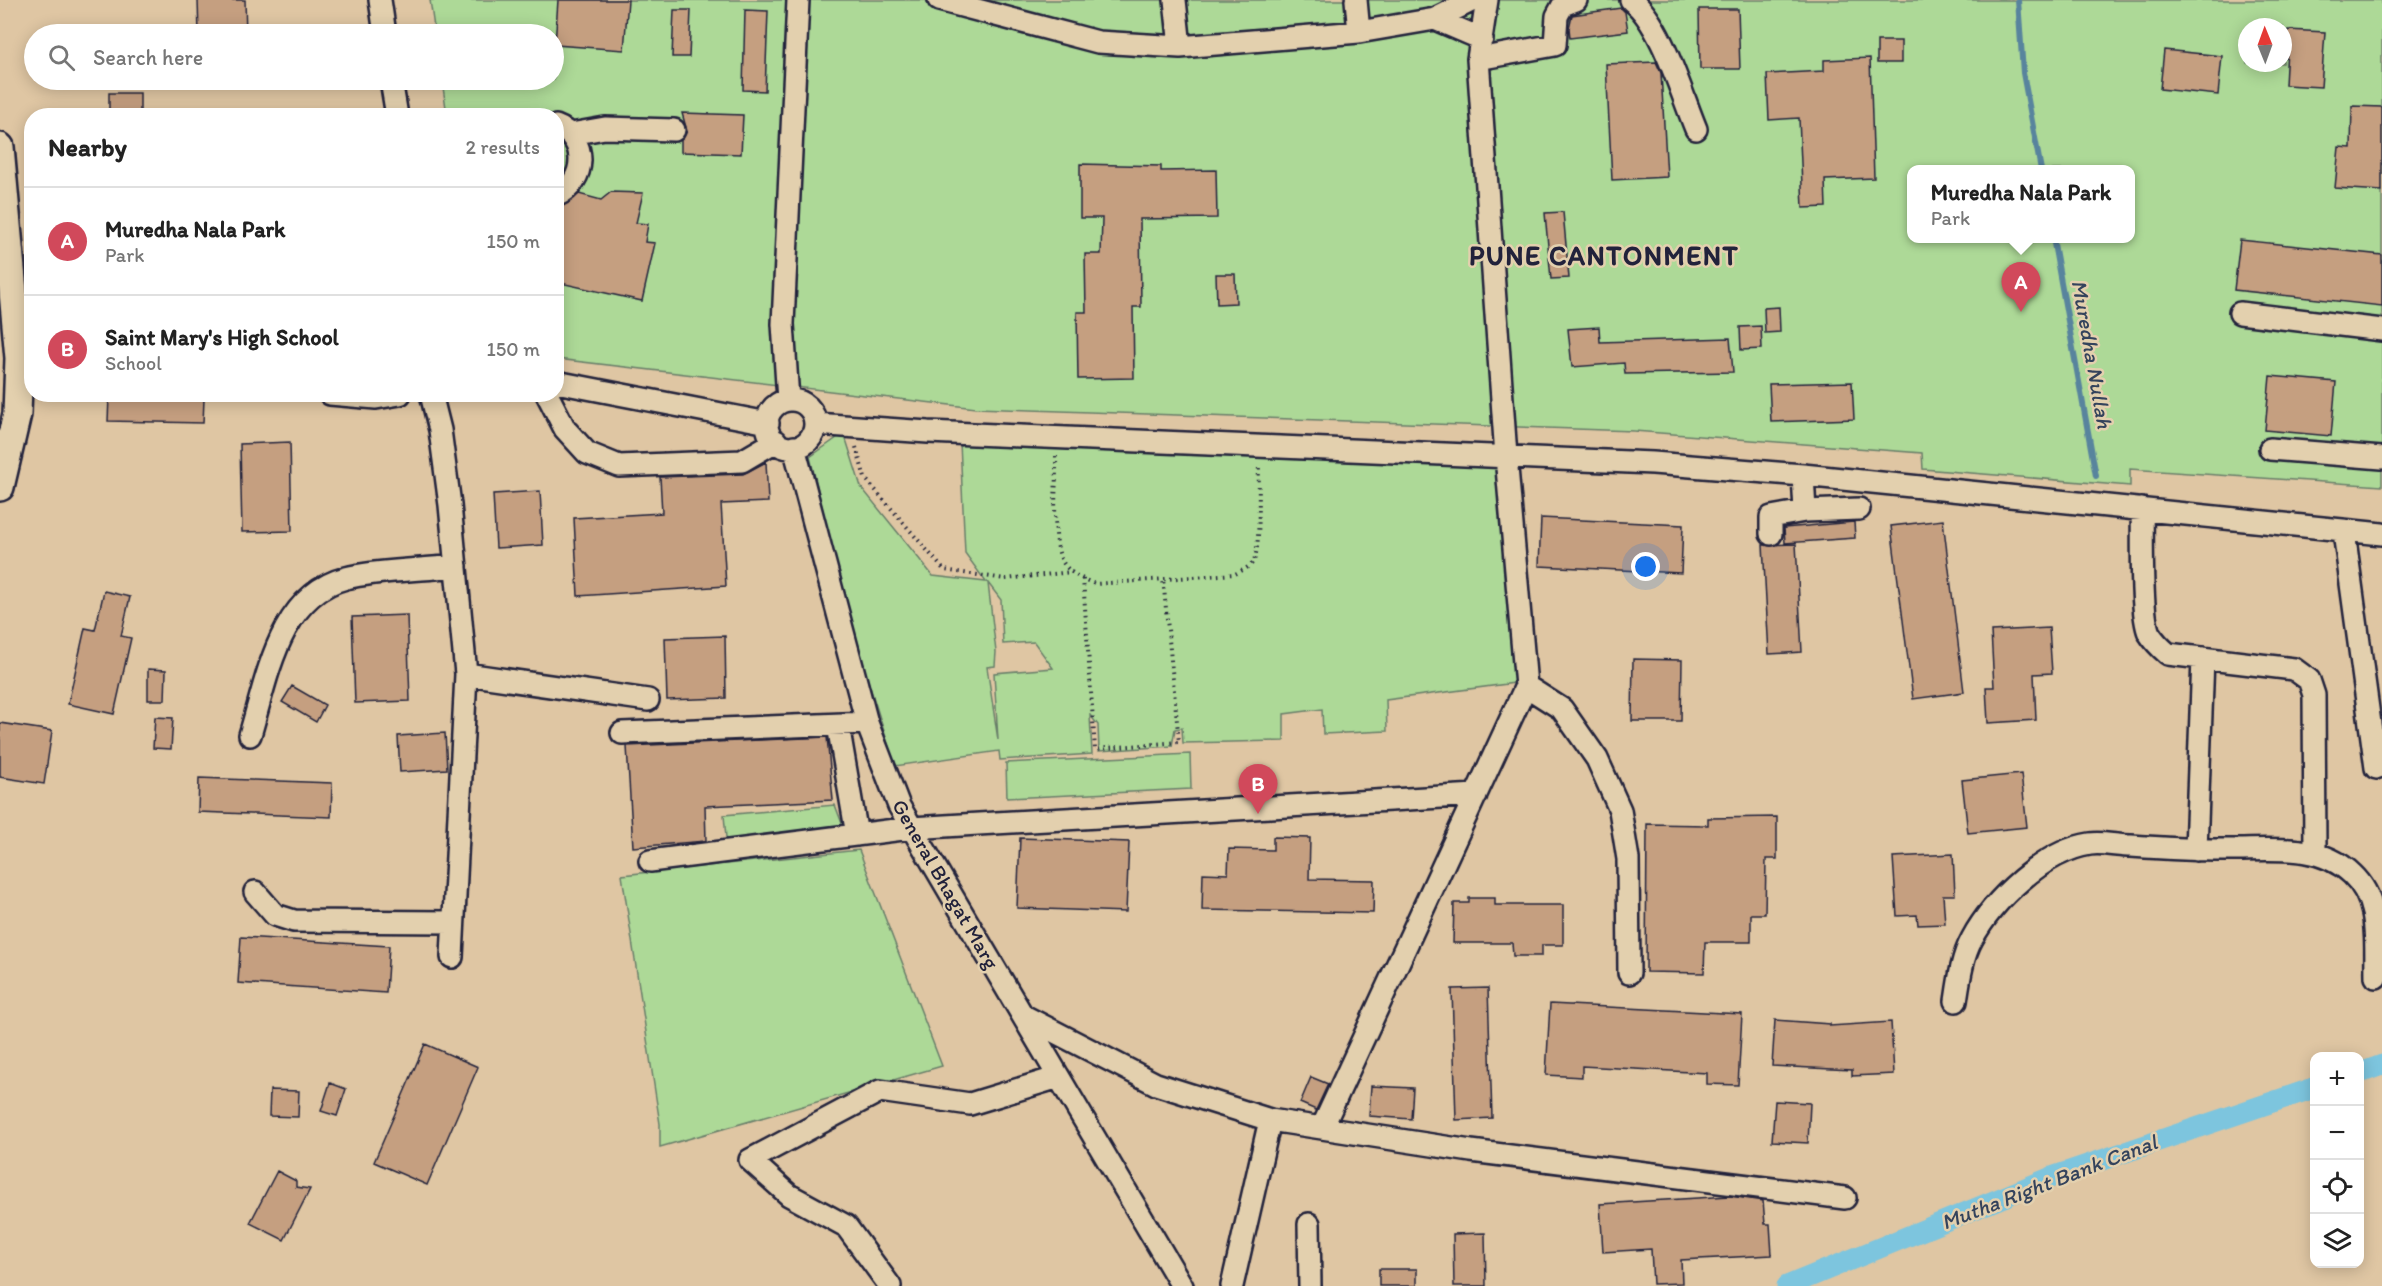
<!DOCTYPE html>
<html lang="en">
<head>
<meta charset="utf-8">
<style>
	:root { --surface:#fff; --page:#f6f6f6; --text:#222; --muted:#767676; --line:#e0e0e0; --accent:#d1495b }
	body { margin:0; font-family:Itim,sans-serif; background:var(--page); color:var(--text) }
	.controls { position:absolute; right:18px; bottom:18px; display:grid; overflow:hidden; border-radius:12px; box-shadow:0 3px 15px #0003 }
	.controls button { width:54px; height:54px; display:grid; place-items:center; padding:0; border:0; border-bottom:2px solid var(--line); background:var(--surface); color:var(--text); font:30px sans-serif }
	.compass { position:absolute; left:2238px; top:18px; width:54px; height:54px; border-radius:50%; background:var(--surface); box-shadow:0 3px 15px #0003; rotate:359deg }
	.you { position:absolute; left:1646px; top:567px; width:21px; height:21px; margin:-15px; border:4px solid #fff; border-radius:50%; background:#1a73e8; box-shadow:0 0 0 9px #1a73e833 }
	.badge { display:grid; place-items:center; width:39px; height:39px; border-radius:50%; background:var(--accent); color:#fff; font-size:20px; font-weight:700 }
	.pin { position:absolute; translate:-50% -50px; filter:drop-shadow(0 2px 3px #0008) }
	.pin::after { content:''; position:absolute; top:32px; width:21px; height:18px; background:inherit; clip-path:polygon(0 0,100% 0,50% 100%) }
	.popup { position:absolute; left:1907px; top:165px; width:228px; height:78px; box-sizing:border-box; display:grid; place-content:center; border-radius:12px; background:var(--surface); filter:drop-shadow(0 2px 4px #0005); font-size:20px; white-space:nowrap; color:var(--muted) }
	.popup b { font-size:22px; color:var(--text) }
	.popup::after { content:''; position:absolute; left:50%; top:100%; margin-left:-12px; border:12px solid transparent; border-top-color:var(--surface) }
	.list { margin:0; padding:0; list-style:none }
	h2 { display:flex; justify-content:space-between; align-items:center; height:78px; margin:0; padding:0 24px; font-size:26px }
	h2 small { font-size:20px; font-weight:400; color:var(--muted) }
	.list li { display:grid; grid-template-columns:39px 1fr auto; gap:18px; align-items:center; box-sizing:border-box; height:108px; padding:0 24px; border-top:2px solid var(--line) }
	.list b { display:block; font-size:22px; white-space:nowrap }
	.list p { margin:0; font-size:20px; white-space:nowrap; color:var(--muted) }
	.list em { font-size:20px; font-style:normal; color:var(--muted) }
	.icon { flex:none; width:33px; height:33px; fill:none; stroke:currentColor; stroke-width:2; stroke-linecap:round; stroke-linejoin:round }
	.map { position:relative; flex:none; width:2382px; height:1286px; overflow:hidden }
	.search { position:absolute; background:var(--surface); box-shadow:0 3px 15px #0003; left:24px; top:24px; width:540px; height:66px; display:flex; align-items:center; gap:15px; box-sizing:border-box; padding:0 21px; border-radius:33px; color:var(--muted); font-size:22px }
	.panel { position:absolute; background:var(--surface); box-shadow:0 3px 15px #0003; left:24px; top:108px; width:540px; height:294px; border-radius:24px }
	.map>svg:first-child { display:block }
	.green { fill:#add997; stroke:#687e69; stroke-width:1.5; fill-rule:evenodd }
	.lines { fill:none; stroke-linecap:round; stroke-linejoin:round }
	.stream { stroke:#59849d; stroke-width:6 }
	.canal { stroke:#7dc5de; stroke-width:21 }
	.building { fill:#c59f80; stroke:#22223b; stroke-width:1.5 }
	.minor-casing { stroke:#22223b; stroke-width:26 }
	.major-casing { stroke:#22223b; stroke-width:32 }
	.path { stroke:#22223b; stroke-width:4; stroke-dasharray:1.5 4.5; stroke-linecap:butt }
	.minor { stroke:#e3d0ae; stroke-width:21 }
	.major { stroke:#e3d0ae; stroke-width:27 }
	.labels { text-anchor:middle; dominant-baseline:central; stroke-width:5; stroke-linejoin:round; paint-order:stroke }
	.street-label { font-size:21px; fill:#22223b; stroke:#e3d0ae }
	.water-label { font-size:22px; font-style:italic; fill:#34435c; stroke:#e3d0ae }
	.district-label { font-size:27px; font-weight:bold; letter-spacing:1.5px; fill:#22223b; stroke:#e3d0ae }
</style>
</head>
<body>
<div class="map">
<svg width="2382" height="1286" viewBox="0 0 2382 1286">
	<rect width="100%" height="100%" fill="#dfc6a3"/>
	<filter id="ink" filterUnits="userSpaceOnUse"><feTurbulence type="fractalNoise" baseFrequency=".0167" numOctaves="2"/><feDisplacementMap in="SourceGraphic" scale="12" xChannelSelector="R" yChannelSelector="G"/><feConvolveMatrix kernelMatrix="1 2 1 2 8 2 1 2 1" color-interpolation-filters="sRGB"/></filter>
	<g filter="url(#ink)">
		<path class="green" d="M 430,0 L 2382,0 L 2382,486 L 2130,469 L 2130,486 L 1923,469 L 1922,453 L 1634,431 L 976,408 L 557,359 L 556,116 L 447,115 L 442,80 L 554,80 L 554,34 L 435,34 ZM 2247,27 L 2283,27 L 2283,63 L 2247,63 ZM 1912,170 L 2130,170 L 2130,238 L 1912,238 Z
			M 844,433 L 861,487 L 933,576 L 986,582 L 965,553 L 960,442 L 1503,461 L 1522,682 L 1386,700 L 1387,731 L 1323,734 L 1322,709 L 1284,714 L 1284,741 L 1183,743 L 1182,728 L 1175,729 L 1172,746 L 1099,751 L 1098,725 L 1090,715 L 1092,754 L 1000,760 L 999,751 L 895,766 L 852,630 L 810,457 ZM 988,583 L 1001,600 L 1003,644 L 1034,642 L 1053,668 L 994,673 L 998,740 L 987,667 L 995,666 L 996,652 Z
			M 1190,754 L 1191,789 L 1007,798 L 1006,763 Z
			M 835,805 L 846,834 L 727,849 L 724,815 Z
			M 859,850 L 942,1066 L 660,1147 L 660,1124 L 622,875 Z"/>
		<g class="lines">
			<path class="stream" d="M 2018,0 L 2023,73 L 2041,170
				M 2053,238 L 2096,476"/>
			<path class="canal" d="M 2360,1073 L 2382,1065
				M 1787,1286 L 2052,1177 L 2314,1088"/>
		</g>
		<path class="building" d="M 198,0 L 245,0 L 246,34 L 199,34 Z
			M 558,0 L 628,0 L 624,50 L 555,45 Z
			M 1621,8 L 1625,12 L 1628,31 L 1570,38 L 1569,28 L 1572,15 Z
			M 1699,9 L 1738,9 L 1740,69 L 1700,69 Z
			M 674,10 L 691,10 L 689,57 L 672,57 Z
			M 745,10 L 768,11 L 765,91 L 743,90 Z
			M 2288,30 L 2325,32 L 2321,87 L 2285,85 Z
			M 1877,41 L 1901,41 L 1901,63 L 1877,63 Z
			M 2164,50 L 2222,56 L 2218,95 L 2160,89 Z
			M 1870,58 L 1874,178 L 1825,180 L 1826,207 L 1803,208 L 1799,118 L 1769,120 L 1767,74 L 1824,71 L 1824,60 Z
			M 1656,62 L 1661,73 L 1667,177 L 1612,180 L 1606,64 Z
			M 109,93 L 140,93 L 140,116 L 109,116 Z
			M 2352,106 L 2382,107 L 2382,191 L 2335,188 L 2339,147 L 2351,148 Z
			M 682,113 L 743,115 L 741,154 L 681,152 L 681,140 L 687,131 Z
			M 1080,164 L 1161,166 L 1161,171 L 1216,170 L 1217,218 L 1140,219 L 1141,307 L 1133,307 L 1134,378 L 1078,379 L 1077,312 L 1086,312 L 1085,254 L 1101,254 L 1102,218 L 1080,218 Z
			M 611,192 L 643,193 L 636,223 L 648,224 L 645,242 L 655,243 L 642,301 L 556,282 L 556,209 L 579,194 L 601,200 Z
			M 1563,212 L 1569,278 L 1551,279 L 1545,213 Z
			M 2240,240 L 2382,255 L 2382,306 L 2234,290 Z
			M 1216,274 L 1235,274 L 1236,303 L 1217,304 Z
			M 1779,307 L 1780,332 L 1765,333 L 1764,308 Z
			M 1761,326 L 1762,349 L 1741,350 L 1740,327 Z
			M 1599,327 L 1600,342 L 1730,338 L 1733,372 L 1625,374 L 1624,363 L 1572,367 L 1568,329 Z
			M 2270,376 L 2336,382 L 2331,436 L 2265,430 Z
			M 1852,382 L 1854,419 L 1771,422 L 1769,384 Z
			M 109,397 L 204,399 L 203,423 L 108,421 Z
			M 290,442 L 292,531 L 242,532 L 240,444 Z
			M 766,462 L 768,502 L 721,504 L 726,586 L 578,596 L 574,518 L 662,513 L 660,477 L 743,474 Z
			M 540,491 L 543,545 L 496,548 L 493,494 Z
			M 1541,518 L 1683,525 L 1681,573 L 1539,566 Z
			M 1943,520 L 1964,692 L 1913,699 L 1891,526 Z
			M 1854,522 L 1855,538 L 1785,543 L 1784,528 Z
			M 1796,544 L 1802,652 L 1769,654 L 1763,545 Z
			M 104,591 L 130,597 L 121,636 L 131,638 L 114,714 L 68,704 L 85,628 L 95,630 Z
			M 407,615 L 410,701 L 355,703 L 352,617 Z
			M 2049,628 L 2052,673 L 2034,674 L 2036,720 L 1988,723 L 1986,687 L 1994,687 L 1991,631 Z
			M 725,636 L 726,698 L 667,700 L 665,638 Z
			M 1633,659 L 1682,660 L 1681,721 L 1632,721 Z
			M 148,669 L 166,670 L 165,700 L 148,700 Z
			M 292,686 L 325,705 L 316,722 L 282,702 Z
			M 155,717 L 173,718 L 171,749 L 153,748 Z
			M 0,723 L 52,731 L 44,784 L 0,777 Z
			M 445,733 L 447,769 L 400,772 L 398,736 Z
			M 827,737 L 833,800 L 705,806 L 706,841 L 633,847 L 627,746 Z
			M 2021,774 L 2027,827 L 1968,833 L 1962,780 Z
			M 199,778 L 332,783 L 331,817 L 198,812 Z
			M 1777,817 L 1777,859 L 1766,859 L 1765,914 L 1751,914 L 1751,942 L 1705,942 L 1704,973 L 1646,972 L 1647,824 L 1708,825 L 1708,818 Z
			M 1273,837 L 1310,838 L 1309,879 L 1374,880 L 1373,913 L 1202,910 L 1203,873 L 1228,874 L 1229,849 L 1273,850 Z
			M 1020,838 L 1129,842 L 1126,912 L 1017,908 Z
			M 1953,854 L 1955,895 L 1943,895 L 1945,924 L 1918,925 L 1917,915 L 1897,916 L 1893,857 Z
			M 1469,898 L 1495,898 L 1495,905 L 1563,905 L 1563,945 L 1542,945 L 1542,956 L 1513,956 L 1512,943 L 1453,943 L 1454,903 L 1469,903 Z
			M 241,937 L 389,946 L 386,993 L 238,983 Z
			M 1488,988 L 1492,1118 L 1456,1120 L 1452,989 Z
			M 1550,1004 L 1742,1014 L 1738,1085 L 1707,1084 L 1707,1073 L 1582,1066 L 1582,1077 L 1546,1075 Z
			M 1775,1020 L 1830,1024 L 1830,1026 L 1891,1022 L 1894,1074 L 1852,1076 L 1852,1070 L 1772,1066 Z
			M 425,1044 L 478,1067 L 427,1185 L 374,1162 Z
			M 1311,1077 L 1328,1084 L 1316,1110 L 1300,1103 Z
			M 330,1083 L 346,1089 L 337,1116 L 321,1111 Z
			M 1371,1086 L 1413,1088 L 1411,1119 L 1369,1116 Z
			M 270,1090 L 299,1091 L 298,1117 L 269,1116 Z
			M 1775,1101 L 1810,1103 L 1808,1143 L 1772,1141 Z
			M 277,1171 L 296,1181 L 296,1187 L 310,1189 L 284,1240 L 250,1223 Z
			M 1730,1196 L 1763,1201 L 1765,1224 L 1770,1224 L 1772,1255 L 1681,1260 L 1682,1283 L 1653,1284 L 1651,1249 L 1603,1252 L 1600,1204 Z
			M 1485,1233 L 1486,1286 L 1454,1286 L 1453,1234 Z
			M 1379,1269 L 1417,1269 L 1417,1286 L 1379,1286 Z"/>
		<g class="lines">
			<g class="minor-casing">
				<path id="minor" d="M 380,0 L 385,34
					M 939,0 L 1098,42 L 1180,47 L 1359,32 L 1435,19 L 1473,0
					M 1175,0 L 1180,47
					M 1356,0 L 1359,32
					M 1631,0 C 1661,22 1681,93 1696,129
					M 1435,19 L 1482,39
					M 1478,59 L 1555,45 L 1557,16 L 1563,5 L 1576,0
					M 391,80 L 397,116
					M 556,126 C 589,138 587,182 556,196
					M 571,134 L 605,128 L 674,130
					M 2240,313 L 2382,330
					M 556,382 L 768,423
					M 330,394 L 376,398 L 400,394
					M 431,394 L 440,430 L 450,505 L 466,674 L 452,957
					M 547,394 L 565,429 L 587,453 L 619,466 L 742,461 L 776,441
					M 788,400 L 783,324 L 798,0
					M767 424a24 24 0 1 1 48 0a24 24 0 1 1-48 0Z
					M 815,424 L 928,432 L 1653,463 L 1803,475 L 2382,534
					M 794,447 L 867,723 L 899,806 L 1182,1286
					M 2270,449 L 2382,458
					M 1803,475 L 1805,511
					M 2142,509 C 2143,535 2140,613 2149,633 C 2154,641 2161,648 2168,654 L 2294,669 L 2309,680 L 2314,695 L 2315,851
					M 2344,532 L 2376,768
					M 1771,534 L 1771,517 L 1805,511 L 1859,509
					M 466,674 L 648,700
					M 1526,686 L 1562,709 L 1597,759 L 1620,810 L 1628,859 L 1629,973
					M 838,725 L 857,835
					M 622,733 L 867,723
					M 250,735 C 267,679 279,595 346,578 C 376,570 423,570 456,566
					M 2196,850 L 2203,658
					M 650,861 L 911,828 L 1476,795
					M 255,892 L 275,915 L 294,921 L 453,922
					M 1956,1001 C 1959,981 1962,957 1972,939 C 1993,900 2044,851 2090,844 C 2102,842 2118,846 2131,846 C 2161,848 2191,850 2222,850 C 2266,851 2318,841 2352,874 C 2381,901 2375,941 2376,977
					M 1024,1016 L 1156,1084 L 1270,1120 L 1471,1151 L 1845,1198
					M 1322,1128 L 1526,686 L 1506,456 L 1478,59 L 1487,0
					M 1309,1224 L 1310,1286
					M 890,1286 L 846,1226 L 789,1195 L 750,1160 L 880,1091 L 970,1104 L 1059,1077
					M 1232,1286 L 1270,1120"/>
			</g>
			<g class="major-casing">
				<path id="major" d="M 0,147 L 19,358 L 17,414 L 0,487"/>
			</g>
			<path class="path" d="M 856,447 L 865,478 L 944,570 L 1005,579 L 1072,572
				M 1056,456 C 1057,481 1050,545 1064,564 C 1072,575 1083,579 1095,584 L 1235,574 C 1241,571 1251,567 1254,560 C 1261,545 1258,484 1259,465
				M 1083,579 L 1095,749 L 1179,742 L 1163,578"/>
			<use href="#minor" class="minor"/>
			<use href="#major" class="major"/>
		</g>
	</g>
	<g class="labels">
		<g class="street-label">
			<text transform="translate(946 884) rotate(60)">General Bhagat Marg</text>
		</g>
		<g class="water-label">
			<text transform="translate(2092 354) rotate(80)">Muredha Nullah</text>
			<text transform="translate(2049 1182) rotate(-21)">Mutha Right Bank Canal</text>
		</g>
		<g class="district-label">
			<text x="1604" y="255">PUNE CANTONMENT</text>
		</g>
	</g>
</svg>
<div class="controls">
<button>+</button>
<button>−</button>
<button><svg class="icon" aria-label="locate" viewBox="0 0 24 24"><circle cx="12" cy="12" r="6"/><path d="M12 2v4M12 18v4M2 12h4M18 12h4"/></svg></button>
<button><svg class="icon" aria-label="layers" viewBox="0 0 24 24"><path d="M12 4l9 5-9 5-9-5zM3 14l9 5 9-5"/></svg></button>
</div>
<svg class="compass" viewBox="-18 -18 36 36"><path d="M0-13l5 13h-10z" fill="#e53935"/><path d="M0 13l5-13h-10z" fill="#767676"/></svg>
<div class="you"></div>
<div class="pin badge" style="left:2021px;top:312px">A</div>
<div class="popup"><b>Muredha Nala Park</b>Park</div>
<div class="pin badge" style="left:1258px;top:814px">B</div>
<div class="search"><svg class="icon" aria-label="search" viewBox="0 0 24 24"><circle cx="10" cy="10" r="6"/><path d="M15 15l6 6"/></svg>Search here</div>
<section class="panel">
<h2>Nearby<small>2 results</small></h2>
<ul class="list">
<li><span class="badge">A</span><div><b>Muredha Nala Park</b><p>Park</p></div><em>150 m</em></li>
<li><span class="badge">B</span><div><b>Saint Mary's High School</b><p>School</p></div><em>150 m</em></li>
</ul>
</section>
</div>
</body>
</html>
